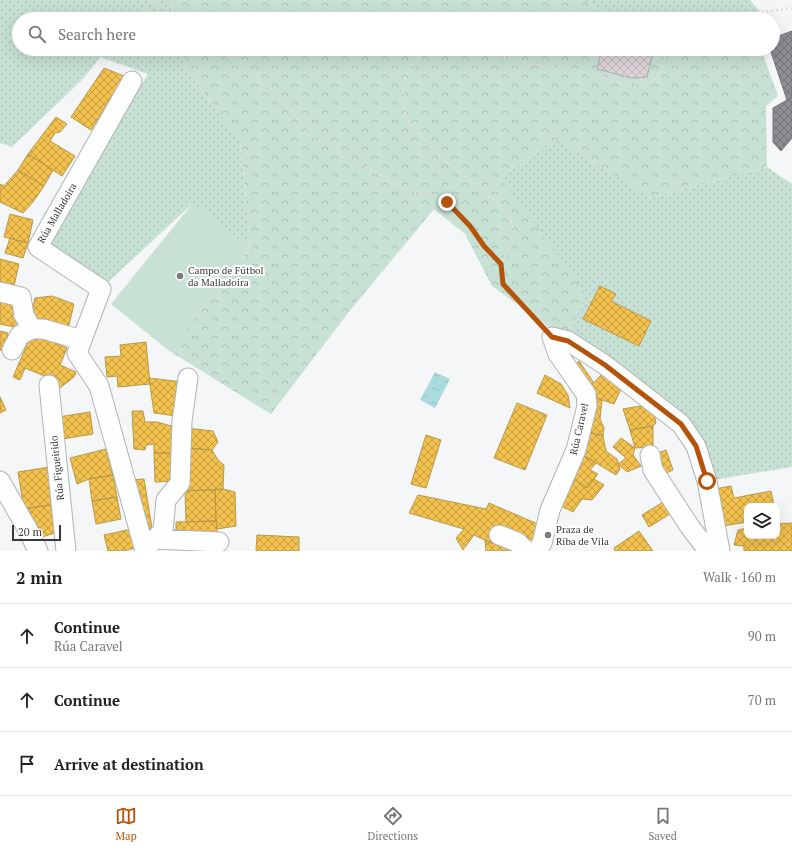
<!DOCTYPE html>
<html lang="en">
<head>
<meta charset="utf-8">
<style>
	:root { --surface:#fff; --page:#f2f2f2; --text:#222; --muted:#767676; --line:#e0e0e0; --accent:#b45309 }
	body { margin:0; font-family:"PT Serif",serif; background:var(--page); color:var(--text) }
	.controls { position:absolute; right:12px; bottom:12px; display:grid; overflow:hidden; border-radius:8px; box-shadow:0 4px 16px #0002 }
	.controls button { width:36px; height:36px; display:grid; place-items:center; padding:0; border:0; border-bottom:1px solid var(--line); background:var(--surface); color:var(--text); font:20px sans-serif }
	.scale { position:absolute; left:12px; bottom:10px; width:49px; box-sizing:border-box; padding-left:4px; border:2px solid #38393b; border-top:0; font-size:11px; line-height:14px; white-space:nowrap; color:#38393b; -webkit-text-stroke:3px #fff; paint-order:stroke }
	.stop { position:absolute; width:12px; height:12px; margin:-9px; border:3px solid #b45309; border-radius:50%; background:#fff }
	.stop.end { background:#b45309; border-color:#fff; box-shadow:0 1px 4px #0008 }
	.list { margin:0; padding:0; list-style:none }
	h2 { display:flex; justify-content:space-between; align-items:center; height:52px; margin:0; padding:0 16px; font-size:17px }
	h2 small { font-size:13px; font-weight:400; color:var(--muted) }
	.list li { display:grid; grid-template-columns:26px 1fr auto; gap:12px; align-items:center; box-sizing:border-box; height:64px; padding:0 16px; border-top:1px solid var(--line) }
	.list b { display:block; font-size:15px; white-space:nowrap }
	.list p { margin:0; font-size:13px; white-space:nowrap; color:var(--muted) }
	.list em { font-size:13px; font-style:normal; color:var(--muted) }
	.icon { flex:none; width:22px; height:22px; fill:none; stroke:currentColor; stroke-width:2; stroke-linecap:round; stroke-linejoin:round }
	.map { position:relative; flex:none; width:792px; height:551px; overflow:hidden }
	.search { position:absolute; background:var(--surface); box-shadow:0 4px 16px #0002; left:12px; right:12px; top:12px; height:44px; display:flex; align-items:center; gap:10px; box-sizing:border-box; padding:0 14px; border-radius:22px; color:var(--muted); font-size:15px }
	.sheet { height:244px; background:var(--surface) }
	nav { display:flex; justify-content:space-around; align-items:center; box-sizing:border-box; height:56px; border-top:1px solid var(--line); background:var(--surface); font-size:11px; color:var(--muted) }
	nav a { display:grid; justify-items:center; gap:2px }
	nav .on { color:var(--accent) }
	.map>svg:first-child { display:block }
	.grass { fill:url(#grass-dots) }
	.forest { fill:url(#forest-crowns) }
	.park { fill:#c7e1d4 }
	.water { fill:url(#water-ripples) }
	.homes { fill:url(#homes-cross-hatch); stroke:#ba9848 }
	.industry { fill:url(#industry-cross-hatch); stroke:#747478 }
	.building { fill:url(#building-cross-hatch); stroke:#acacae }
	.lines { fill:none; stroke-linecap:round; stroke-linejoin:round }
	.minor-casing { stroke:#b1b2b4; stroke-width:21 }
	.path { stroke:#dedede; stroke-width:2.5; stroke-dasharray:2 3; stroke-linecap:butt }
	.minor { stroke:#fdfefe; stroke-width:19 }
	.route { stroke:#b45309; stroke-width:5 }
	.poi-dot { fill:#7a7b7d; stroke:#fff; stroke-width:1.5 }
	.labels { text-anchor:middle; dominant-baseline:central; stroke-width:4; stroke-linejoin:round; paint-order:stroke }
	.street-label { font-size:10px; fill:#38393b; stroke:#fff }
	.poi-label { font-size:10px; fill:#38393b; stroke:#fff; text-anchor:start }
</style>
</head>
<body>
<div class="map">
<svg width="792" height="551" viewBox="0 0 792 551">
	<defs>
		<pattern id="grass-dots" width="8" height="8" patternUnits="userSpaceOnUse"><rect width="8" height="8" fill="#c7e1d4"/><path d="M2 2h.1M6 6h.1" fill="none" stroke="#acc2b7" stroke-width="1.8" stroke-linecap="round"/></pattern>
		<pattern id="forest-crowns" width="20" height="18" patternUnits="userSpaceOnUse"><rect width="20" height="18" fill="#c7e1d4"/><path d="M2 6a3 3 0 1 1 6 0M12 15a3 3 0 1 1 6 0" fill="none" stroke="#acc2b7"/></pattern>
		<pattern id="water-ripples" width="26" height="14" patternUnits="userSpaceOnUse"><rect width="26" height="14" fill="#aadcdf"/><path d="M2 4q2-2 4 0t4 0M15 11q2-2 4 0t4 0" fill="none" stroke="#93bec0"/></pattern>
		<pattern id="homes-cross-hatch" width="8" height="8" patternUnits="userSpaceOnUse"><rect width="8" height="8" fill="#f2c14e"/><path d="M0 0l8 8M0 8l8-8" fill="none" stroke="#c59e42"/></pattern>
		<pattern id="industry-cross-hatch" width="8" height="8" patternUnits="userSpaceOnUse"><rect width="8" height="8" fill="#8d8d92"/><path d="M0 0l8 8M0 8l8-8" fill="none" stroke="#747478"/></pattern>
		<pattern id="building-cross-hatch" width="8" height="8" patternUnits="userSpaceOnUse"><rect width="8" height="8" fill="#ded4d9"/><path d="M0 0l8 8M0 8l8-8" fill="none" stroke="#bfb7bb"/></pattern>
	</defs>
	<rect width="100%" height="100%" fill="#f4f6f8"/>
	<path class="grass" d="M 0,0 L 170,0 L 174,19 L 19,19 L 19,49 L 181,49 L 185,68 L 241,142 L 250,248 L 193,203 L 101,289 L 38,247 L 148,74 L 100,57 L 84,78 L 12,147 L 0,143 Z
		M 580,0 L 750,0 L 762,14 L 762,19 L 622,19 Z
		M 556,139 L 651,198 L 767,167 L 792,184 L 792,467 L 707,481 L 681,424 L 568,341 L 500,177 Z"/>
	<path class="forest" d="M 170,0 L 580,0 L 622,19 L 174,19 Z
		M 181,49 L 761,49 L 778,96 L 766,106 L 767,167 L 651,198 L 556,139 L 500,177 L 586,293 L 568,341 L 492,286 L 465,234 L 434,209 L 348,313 L 271,414 L 168,350 L 250,248 L 241,142 L 185,68 Z"/>
	<path class="park" d="M 193,203 L 250,248 L 168,350 L 111,304 Z"/>
	<path class="water" d="M 435,372 L 450,379 L 435,408 L 420,400 Z"/>
	<path class="homes" d="M 104,68 L 124,76 L 91,130 L 71,117 Z
		M 56,117 L 67,124 L 60,132 L 55,133 L 50,141 L 75,156 L 62,176 L 28,154 Z
		M 28,154 L 53,170 L 44,186 L 18,170 Z
		M 18,170 L 44,186 L 33,202 L 23,213 L 0,202 L 0,184 L 4,186 Z
		M 10,214 L 33,220 L 28,243 L 4,237 Z
		M 10,238 L 28,243 L 23,258 L 5,253 Z
		M 0,259 L 19,264 L 13,290 L 0,287 Z
		M 600,286 L 616,294 L 611,301 L 651,321 L 639,346 L 583,319 Z
		M 52,296 L 74,304 L 68,329 L 42,322 L 31,317 L 35,298 Z
		M 0,299 L 16,303 L 12,318 L 21,320 L 19,328 L 0,324 Z
		M 0,331 L 8,333 L 4,351 L 0,350 Z
		M 32,333 L 67,348 L 60,365 L 76,372 L 74,377 L 56,391 L 54,380 L 25,368 L 20,380 L 13,377 Z
		M 146,342 L 150,384 L 118,387 L 117,376 L 107,377 L 105,357 L 121,356 L 120,345 Z
		M 579,361 L 594,383 L 601,375 L 622,387 L 614,404 L 591,396 L 572,367 Z
		M 545,375 L 561,384 L 568,395 L 570,408 L 537,393 Z
		M 149,378 L 182,382 L 177,416 L 154,413 Z
		M 591,396 L 602,400 L 600,419 L 604,428 L 603,436 L 584,431 Z
		M 0,397 L 6,410 L 0,413 Z
		M 517,403 L 547,415 L 525,470 L 494,458 Z
		M 652,404 L 656,423 L 653,426 L 630,430 L 623,409 Z
		M 132,411 L 143,411 L 145,422 L 157,422 L 175,427 L 173,453 L 154,453 L 154,444 L 146,445 L 145,450 L 134,449 Z
		M 90,412 L 93,434 L 62,439 L 58,417 Z
		M 653,426 L 653,447 L 635,448 L 630,430 Z
		M 186,428 L 213,431 L 218,442 L 212,450 L 186,448 Z
		M 584,431 L 603,436 L 606,451 L 617,459 L 620,469 L 616,475 L 583,455 L 587,446 L 582,444 Z
		M 426,435 L 441,440 L 426,488 L 411,484 Z
		M 621,438 L 635,448 L 633,455 L 641,466 L 627,472 L 618,464 L 626,458 L 613,447 Z
		M 186,448 L 212,450 L 218,460 L 224,465 L 223,489 L 185,491 Z
		M 106,449 L 113,475 L 89,479 L 77,484 L 70,458 Z
		M 666,450 L 673,470 L 662,475 L 655,454 Z
		M 154,453 L 173,453 L 174,481 L 155,482 Z
		M 583,455 L 596,463 L 590,470 L 598,474 L 587,488 L 568,475 Z
		M 50,467 L 56,504 L 24,509 L 18,472 Z
		M 113,475 L 117,497 L 92,501 L 89,479 Z
		M 568,475 L 587,488 L 594,479 L 604,485 L 592,500 L 582,499 L 573,512 L 557,504 Z
		M 144,479 L 152,528 L 145,529 L 131,480 Z
		M 731,486 L 734,498 L 771,491 L 774,506 L 747,506 L 747,522 L 723,526 L 715,489 Z
		M 223,489 L 235,492 L 236,526 L 217,529 L 216,521 L 215,490 Z
		M 215,490 L 216,521 L 186,522 L 185,491 Z
		M 418,495 L 486,509 L 489,503 L 540,525 L 534,540 L 497,528 L 493,544 L 474,535 L 463,550 L 456,538 L 464,529 L 409,513 Z
		M 117,497 L 121,519 L 96,524 L 92,501 Z
		M 663,502 L 670,514 L 649,527 L 642,515 Z
		M 56,504 L 58,532 L 42,537 L 24,509 Z
		M 216,521 L 217,529 L 216,534 L 176,532 L 176,522 Z
		M 792,523 L 792,551 L 744,551 L 744,546 L 734,545 L 738,530 L 747,528 L 747,536 L 777,536 L 777,524 Z
		M 132,529 L 136,548 L 123,551 L 108,551 L 104,535 Z
		M 639,531 L 653,551 L 615,551 L 614,548 Z
		M 257,535 L 299,537 L 299,551 L 256,551 Z
		M 485,540 L 509,549 L 510,551 L 486,551 Z"/>
	<path class="industry" d="M 792,31 L 792,138 L 781,151 L 773,142 L 773,108 L 787,100 L 770,49 L 773,49 L 773,38 Z"/>
	<path class="building" d="M 602,49 L 654,49 L 647,77 L 632,78 L 597,69 Z"/>
	<g class="lines">
		<g class="minor-casing">
			<path id="minor" d="M 132,81 L 38,247 L 101,289 L 77,353 L 99,386 L 145,551
				M 0,292 L 21,297 L 24,315 L 32,329
				M 12,350 L 20,335 L 32,329 L 43,329 L 82,340
				M 49,385 L 66,551
				M 650,455 L 653,470 L 690,527 L 703,544 L 713,551
				M 0,481 L 28,530 L 38,551
				M 499,535 L 517,542 L 526,551
				M 155,539 L 219,542
				M 145,549 L 163,531 L 166,500 L 180,483 L 182,421 L 188,378
				M 537,551 L 542,543 L 550,510 L 576,450 L 587,406 L 586,394 L 558,354 L 552,337 L 568,341 L 605,365 L 681,424 L 696,446 L 707,481 L 720,551"/>
		</g>
		<path class="path" d="M 143,0 L 153,2 L 181,14 L 184,19
			M 143,0 L 147,19
			M 692,19 L 695,17 C 728,13 760,13 792,8
			M 215,49 L 216,52 L 240,62 L 279,95 L 297,118 L 319,140 L 361,163 L 384,178 L 407,191 L 434,194 L 447,202 L 469,226 L 484,247 L 501,264
			M 426,49 L 406,75 L 402,99 L 407,120 L 444,160 L 483,191 L 508,213 L 513,230 L 511,244 L 501,264 L 503,284 L 541,325
			M 480,49 L 491,52 L 511,60 L 530,64 L 576,70 L 632,86 L 653,81 L 661,72 L 667,49
			M 141,66 L 148,55 L 148,49"/>
		<use href="#minor" class="minor"/>
	</g>
	<g class="lines">
		<path class="route" d="M 447,202 L 470,226 L 484,246 L 501,264 L 503,284 L 552,337 L 568,341 L 605,365 L 681,424 L 696,446 L 707,481"/>
	</g>
	<g class="poi-dot">
		<circle cx="180" cy="276" r="4"/>
		<circle cx="548" cy="535" r="4"/>
	</g>
	<g class="labels">
		<g class="street-label">
			<text transform="translate(57 213) rotate(-60)">Rúa Malladoira</text>
			<text transform="translate(579 429) rotate(-77)">Rúa Caravel</text>
			<text transform="translate(57 468) rotate(-96)">Rúa Figueirido</text>
		</g>
		<g class="poi-label">
			<text x="188" y="270">Campo de Fútbol<tspan x="188" dy="12">da Malladoira</tspan></text>
			<text x="556" y="529">Praza de<tspan x="556" dy="12">Riba de Vila</tspan></text>
		</g>
	</g>
</svg>
<div class="controls">
<button><svg class="icon" aria-label="layers" viewBox="0 0 24 24"><path d="M12 4l9 5-9 5-9-5zM3 14l9 5 9-5"/></svg></button>
</div>
<div class="scale">20 m</div>
<div class="stop" style="left:707px;top:481px"></div>
<div class="stop end" style="left:447px;top:202px"></div>
<div class="search"><svg class="icon" aria-label="search" viewBox="0 0 24 24"><circle cx="10" cy="10" r="6"/><path d="M15 15l6 6"/></svg>Search here</div>
</div>
<section class="sheet">
<h2>2 min<small>Walk · 160 m</small></h2>
<ul class="list">
<li><svg class="icon" aria-label="ahead" viewBox="0 0 24 24"><path d="M12 20V5M6 11l6-6 6 6"/></svg><div><b>Continue</b><p>Rúa Caravel</p></div><em>90 m</em></li>
<li><svg class="icon" aria-label="ahead" viewBox="0 0 24 24"><path d="M12 20V5M6 11l6-6 6 6"/></svg><div><b>Continue</b></div><em>70 m</em></li>
<li><svg class="icon" aria-label="arrive" viewBox="0 0 24 24"><path d="M6 21V4h12l-3 4 3 4H6"/></svg><div><b>Arrive at destination</b></div></li>
</ul>
</section>
<nav>
<a class="on"><svg class="icon" aria-label="map" viewBox="0 0 24 24"><path d="M3 6l6-2 6 2 6-2v14l-6 2-6-2-6 2zM9 4v14M15 6v14"/></svg>Map</a>
<a><svg class="icon" aria-label="directions" viewBox="0 0 24 24"><path d="M12 3l9 9-9 9-9-9zM9 14v-3h6M13 9l2 2-2 2"/></svg>Directions</a>
<a><svg class="icon" aria-label="saved" viewBox="0 0 24 24"><path d="M7 4h10v16l-5-4-5 4z"/></svg>Saved</a>
</nav>
</body>
</html>
